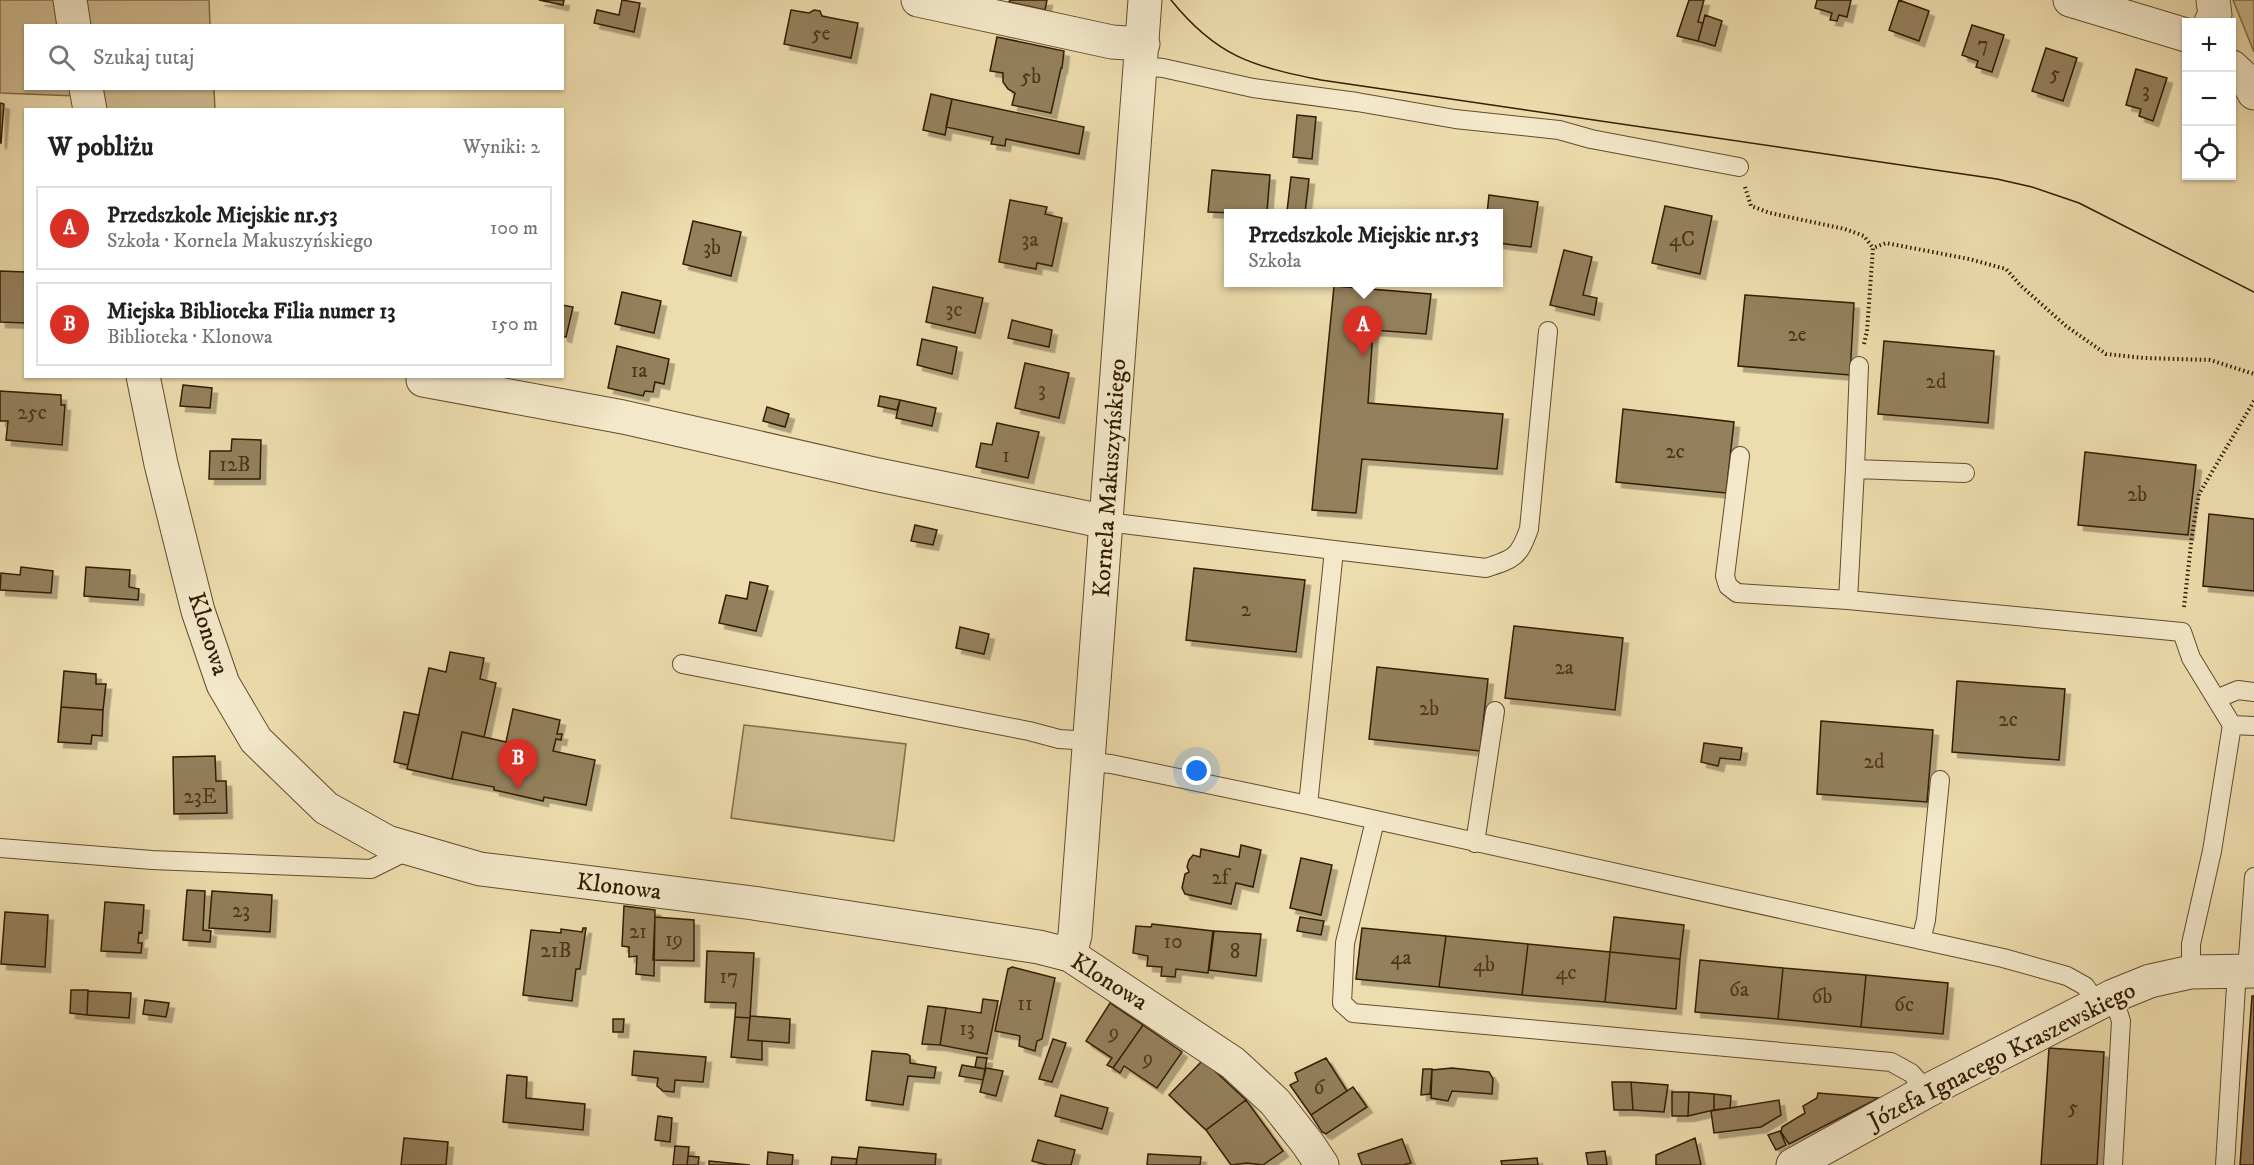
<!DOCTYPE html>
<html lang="pl">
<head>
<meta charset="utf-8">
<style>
	:root { --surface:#fff; --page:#f2f2f2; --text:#202124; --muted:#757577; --line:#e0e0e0; --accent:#d93025 }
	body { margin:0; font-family:"IM FELL DW Pica",serif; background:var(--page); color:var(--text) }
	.controls { position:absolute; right:18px; top:18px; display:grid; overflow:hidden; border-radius:0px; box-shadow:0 2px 4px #0004 }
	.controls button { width:54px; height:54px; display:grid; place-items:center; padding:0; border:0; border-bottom:2px solid var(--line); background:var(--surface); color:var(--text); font:30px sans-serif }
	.you { position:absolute; left:1197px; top:771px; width:21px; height:21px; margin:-15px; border:4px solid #fff; border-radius:50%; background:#1a73e8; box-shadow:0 0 0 9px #1a73e833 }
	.badge { display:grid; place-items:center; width:39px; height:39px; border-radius:50%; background:var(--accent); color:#fff; font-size:20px; font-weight:700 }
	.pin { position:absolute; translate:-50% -50px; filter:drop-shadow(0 2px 3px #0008) }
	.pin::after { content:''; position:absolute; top:32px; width:21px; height:18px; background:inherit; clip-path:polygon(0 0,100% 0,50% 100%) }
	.popup { position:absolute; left:1224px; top:209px; width:279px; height:78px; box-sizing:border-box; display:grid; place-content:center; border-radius:0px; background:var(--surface); filter:drop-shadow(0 2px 4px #0005); font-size:20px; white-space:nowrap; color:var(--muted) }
	.popup b { font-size:22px; color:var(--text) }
	.popup::after { content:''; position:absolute; left:50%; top:100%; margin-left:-12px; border:12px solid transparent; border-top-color:var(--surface) }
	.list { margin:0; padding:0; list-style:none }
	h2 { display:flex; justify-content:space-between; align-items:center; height:78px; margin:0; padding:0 24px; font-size:26px }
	h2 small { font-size:20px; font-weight:400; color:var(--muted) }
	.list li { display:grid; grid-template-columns:39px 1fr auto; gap:18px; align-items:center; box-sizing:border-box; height:84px; margin:0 12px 12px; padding:0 12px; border:2px solid var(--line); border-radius:0px }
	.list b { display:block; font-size:22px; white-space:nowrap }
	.list p { margin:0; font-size:20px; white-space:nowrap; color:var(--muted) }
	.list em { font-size:20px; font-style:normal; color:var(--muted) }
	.icon { flex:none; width:33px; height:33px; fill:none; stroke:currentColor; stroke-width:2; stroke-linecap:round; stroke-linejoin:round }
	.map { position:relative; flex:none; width:2254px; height:1165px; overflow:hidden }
	.search { position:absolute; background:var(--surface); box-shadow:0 2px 4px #0004; left:24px; top:24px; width:540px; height:66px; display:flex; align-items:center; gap:15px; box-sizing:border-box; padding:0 21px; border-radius:0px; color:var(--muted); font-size:22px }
	.panel { position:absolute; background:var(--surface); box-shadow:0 2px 4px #0004; left:24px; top:108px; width:540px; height:270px; border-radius:0px }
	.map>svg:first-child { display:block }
	.green { fill:#cebb90; stroke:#816c49; stroke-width:1.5 }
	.building { fill:#94805b; stroke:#341c02; stroke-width:1.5; filter:url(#shadow) }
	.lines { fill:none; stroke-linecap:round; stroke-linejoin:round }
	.lane-casing { stroke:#624c2d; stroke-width:20 }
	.street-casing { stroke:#624c2d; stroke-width:35 }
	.path { stroke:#341c02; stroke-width:4; stroke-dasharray:1.5 3; stroke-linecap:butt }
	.lane { stroke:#f3e8ca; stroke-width:18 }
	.street { stroke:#f3e8ca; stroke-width:33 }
	.tram { stroke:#341c02; stroke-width:1.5 }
	.labels { text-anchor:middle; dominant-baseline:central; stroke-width:4.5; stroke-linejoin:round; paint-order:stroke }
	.number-label { font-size:21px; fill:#4c3518 }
	.street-label { font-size:24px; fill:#341c02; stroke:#f3e8ca }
</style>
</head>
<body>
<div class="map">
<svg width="2254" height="1165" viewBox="0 0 2254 1165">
	<defs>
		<filter id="shadow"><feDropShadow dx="5.5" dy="5.5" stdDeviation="0" flood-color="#0004"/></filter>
	</defs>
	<rect width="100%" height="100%" fill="#eddcad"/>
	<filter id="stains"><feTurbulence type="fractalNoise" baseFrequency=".00333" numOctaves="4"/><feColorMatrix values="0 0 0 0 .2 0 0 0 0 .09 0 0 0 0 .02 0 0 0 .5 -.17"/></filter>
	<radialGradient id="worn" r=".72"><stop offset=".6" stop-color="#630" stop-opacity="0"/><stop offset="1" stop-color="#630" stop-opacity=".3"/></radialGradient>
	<path class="green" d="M 0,0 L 209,0 L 210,25 L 26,26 L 26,88 L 214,89 L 215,109 L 107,109 L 103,97 L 0,93 Z
		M 2233,0 L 2254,0 L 2254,52 Z
		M 744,725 L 906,744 L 894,841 L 731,818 Z"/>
	<path class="building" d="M 539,0 L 564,0 L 563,5 Z
		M 622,0 L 640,3 L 634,32 L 594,23 L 597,10 L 619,15 Z
		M 1010,0 L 1047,0 L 1045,10 L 1009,2 Z
		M 1689,0 L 1704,0 L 1698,22 L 1703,23 L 1698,41 L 1677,36 Z
		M 1817,0 L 1851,0 L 1847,17 L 1839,15 L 1837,21 L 1830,20 L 1832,13 L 1815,8 Z
		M 1899,0 L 1929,11 L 1919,41 L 1889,30 Z
		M 791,10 L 809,13 L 814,10 L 820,11 L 822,16 L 858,23 L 851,58 L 784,44 Z
		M 1705,15 L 1722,21 L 1715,46 L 1698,41 Z
		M 1972,25 L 2004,35 L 1992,72 L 1976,67 L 1978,61 L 1962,55 Z
		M 997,37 L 1064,51 L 1062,68 L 1061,68 L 1051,113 L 1012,105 L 1015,93 L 1008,89 L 1003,82 L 1003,73 L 990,71 Z
		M 2046,48 L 2077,58 L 2063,101 L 2032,91 Z
		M 2136,69 L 2167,78 L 2153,121 L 2139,116 L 2141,109 L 2126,105 Z
		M 931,94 L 952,99 L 945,135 L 923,130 Z
		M 952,99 L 1084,127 L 1079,154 L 1006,139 L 1005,146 L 991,144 L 993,137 L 946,127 Z
		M 0,103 L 4,104 L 1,143 L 0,143 Z
		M 1297,115 L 1316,117 L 1312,159 L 1293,157 Z
		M 1212,170 L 1270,175 L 1267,211 L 1259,214 L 1208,212 Z
		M 1291,177 L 1309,179 L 1305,213 L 1287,211 Z
		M 1489,195 L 1538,202 L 1531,247 L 1498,243 L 1498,214 L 1487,214 Z
		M 1010,200 L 1047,207 L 1045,214 L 1062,218 L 1052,266 L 1037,263 L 1036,269 L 999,262 Z
		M 1665,206 L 1712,216 L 1700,274 L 1652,263 Z
		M 693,221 L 741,232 L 731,276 L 683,264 Z
		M 1564,250 L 1592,257 L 1583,295 L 1597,298 L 1594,315 L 1550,305 Z
		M 0,271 L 26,272 L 26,323 L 0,322 Z
		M 1334,286 L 1431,294 L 1426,334 L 1373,330 L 1368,403 L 1503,414 L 1497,469 L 1362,459 L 1356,513 L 1312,510 Z
		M 933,287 L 983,298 L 975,333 L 926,322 Z
		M 622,292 L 661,301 L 654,333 L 615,324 Z
		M 1745,295 L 1854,303 L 1850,375 L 1738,366 Z
		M 562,305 L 573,307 L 566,337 L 562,336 Z
		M 1012,320 L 1052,330 L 1049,347 L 1008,338 Z
		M 922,339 L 957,347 L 952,374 L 917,365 Z
		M 1884,341 L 1994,351 L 1988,423 L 1878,414 Z
		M 617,346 L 669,359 L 664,384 L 655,382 L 653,392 L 645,391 L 643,396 L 608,388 Z
		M 1025,363 L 1069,373 L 1059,418 L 1015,408 Z
		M 183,385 L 212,388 L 210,408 L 180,406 Z
		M 0,391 L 61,395 L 61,405 L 65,405 L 62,445 L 6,440 L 8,421 L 0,421 Z
		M 880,396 L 900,400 L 897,410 L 878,406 Z
		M 900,400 L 936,408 L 932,426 L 896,418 Z
		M 767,407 L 789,414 L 785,427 L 763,421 Z
		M 1623,409 L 1734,422 L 1726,493 L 1616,482 Z
		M 997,423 L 1039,432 L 1028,478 L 976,467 L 981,443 L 992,445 Z
		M 232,439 L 261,440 L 260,479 L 209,479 L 210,451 L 231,451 Z
		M 2085,452 L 2196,465 L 2188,535 L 2078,525 Z
		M 2209,514 L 2254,519 L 2254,591 L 2203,586 Z
		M 915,525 L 937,530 L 933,545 L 911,541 Z
		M 21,567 L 53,571 L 51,593 L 0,590 L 1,573 L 20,575 Z
		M 86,567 L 130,570 L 129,587 L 139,589 L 138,600 L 84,596 Z
		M 1194,568 L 1305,580 L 1296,652 L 1186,640 Z
		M 750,582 L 768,586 L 756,631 L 719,623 L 726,595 L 747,599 Z
		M 1514,626 L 1623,638 L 1615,710 L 1505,698 Z
		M 960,627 L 989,634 L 984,654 L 956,648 Z
		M 450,652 L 484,658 L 480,679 L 496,683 L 484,737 L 462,732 L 452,779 L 407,769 L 429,668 L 446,672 Z
		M 1377,667 L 1488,679 L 1480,751 L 1369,739 Z
		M 64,671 L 96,674 L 96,684 L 106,684 L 103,710 L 61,707 Z
		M 1957,681 L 2065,689 L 2059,760 L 1952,752 Z
		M 61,707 L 103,710 L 102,736 L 92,735 L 91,744 L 58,742 Z
		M 513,709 L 560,720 L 557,734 L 562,734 L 561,740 L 556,739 L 553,751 L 595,760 L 586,805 L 544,797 L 543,801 L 494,790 L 494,787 L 452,779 L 462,732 L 506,742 Z
		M 404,712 L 419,715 L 408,765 L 394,762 Z
		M 1821,721 L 1933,730 L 1927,802 L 1817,794 Z
		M 1704,743 L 1742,748 L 1740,760 L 1720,758 L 1718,766 L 1701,762 Z
		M 215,756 L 216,781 L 226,781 L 227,813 L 174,814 L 173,757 Z
		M 1241,845 L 1261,850 L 1253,887 L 1236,883 L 1231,904 L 1185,894 L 1182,888 L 1185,874 L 1189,872 L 1187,867 L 1189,860 L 1193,855 L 1200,857 L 1201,849 L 1239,857 Z
		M 1301,858 L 1332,865 L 1321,915 L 1290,908 Z
		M 187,890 L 205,891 L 203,930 L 211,931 L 210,942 L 183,940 Z
		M 212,891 L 272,895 L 270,932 L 209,928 Z
		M 105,902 L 144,905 L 142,933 L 139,932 L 138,943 L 142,943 L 141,953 L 101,951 Z
		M 624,906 L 655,910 L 654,976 L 636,974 L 637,956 L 629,957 L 629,947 L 622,946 Z
		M 5,912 L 48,915 L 45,967 L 1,964 Z
		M 655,917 L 694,920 L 694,961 L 653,960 Z
		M 1300,917 L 1324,921 L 1321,935 L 1297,931 Z
		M 1614,917 L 1684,925 L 1680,959 L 1610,952 Z
		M 1152,924 L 1213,931 L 1208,973 L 1176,969 L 1175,977 L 1161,976 L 1162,967 L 1147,966 L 1148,956 L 1133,953 L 1136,926 L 1151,927 Z
		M 583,928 L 586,928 L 580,969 L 576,969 L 572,1001 L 523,995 L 531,930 L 561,933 L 561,929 L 582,932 Z
		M 1362,928 L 1446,936 L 1439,987 L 1356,979 Z
		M 1214,931 L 1261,934 L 1256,976 L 1209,970 Z
		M 1446,936 L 1528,944 L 1522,995 L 1439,987 Z
		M 1528,944 L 1610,952 L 1605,1002 L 1522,995 Z
		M 707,951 L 754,953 L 750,1018 L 735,1017 L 736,1003 L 705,1002 Z
		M 1610,952 L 1680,959 L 1676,1009 L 1605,1002 Z
		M 1700,960 L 1783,968 L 1778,1019 L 1695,1012 Z
		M 1012,967 L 1055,978 L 1042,1039 L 1037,1041 L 1035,1051 L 1019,1046 L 1020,1036 L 995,1031 L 1008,969 Z
		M 1783,968 L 1866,975 L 1861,1027 L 1778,1019 Z
		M 1866,975 L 1948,983 L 1943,1034 L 1861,1027 Z
		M 71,990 L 88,990 L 87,1015 L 70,1013 Z
		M 88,991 L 131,993 L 129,1018 L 87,1015 Z
		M 2252,996 L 2254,996 L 2254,1165 L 2240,1165 Z
		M 983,999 L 998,1001 L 987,1054 L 940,1045 L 946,1008 L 981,1013 Z
		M 145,1000 L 169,1003 L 166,1017 L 143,1014 Z
		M 1110,1003 L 1143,1025 L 1113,1068 L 1107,1065 L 1112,1058 L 1086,1041 Z
		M 928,1006 L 946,1008 L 940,1045 L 922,1044 Z
		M 750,1016 L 790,1019 L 789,1043 L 748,1040 Z
		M 735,1017 L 750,1018 L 748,1040 L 762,1041 L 762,1060 L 731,1057 Z
		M 613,1019 L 624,1019 L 623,1032 L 613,1032 Z
		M 1143,1025 L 1182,1052 L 1157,1088 L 1124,1066 L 1120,1073 L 1113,1068 Z
		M 1053,1039 L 1066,1043 L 1052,1082 L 1039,1079 Z
		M 2049,1048 L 2104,1052 L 2097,1165 L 2041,1165 Z
		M 634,1051 L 706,1057 L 703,1082 L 675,1080 L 674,1092 L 663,1091 L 657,1086 L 658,1078 L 632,1075 Z
		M 872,1051 L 907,1054 L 910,1056 L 910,1063 L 936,1067 L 934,1078 L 908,1076 L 903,1105 L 866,1100 Z
		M 977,1057 L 987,1058 L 985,1069 L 975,1067 Z
		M 1326,1058 L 1347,1091 L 1311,1115 L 1290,1085 L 1298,1081 L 1295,1073 Z
		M 1203,1060 L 1246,1100 L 1206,1130 L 1169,1095 Z
		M 962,1065 L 985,1069 L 983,1080 L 959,1076 Z
		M 986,1068 L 1003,1071 L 996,1096 L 980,1092 Z
		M 1452,1068 L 1489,1072 L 1493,1079 L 1492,1094 L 1452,1091 L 1448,1101 L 1431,1098 L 1432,1070 Z
		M 1423,1069 L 1432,1069 L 1430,1094 L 1421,1095 Z
		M 507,1075 L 527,1077 L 526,1098 L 585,1104 L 583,1130 L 503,1122 Z
		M 1612,1082 L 1631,1082 L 1633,1110 L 1614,1110 Z
		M 1631,1082 L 1668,1085 L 1664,1112 L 1633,1110 Z
		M 1353,1087 L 1367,1107 L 1326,1134 L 1322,1132 L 1311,1115 Z
		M 1672,1092 L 1689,1092 L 1688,1116 L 1672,1116 Z
		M 1689,1092 L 1714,1094 L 1714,1110 L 1688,1116 Z
		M 1818,1093 L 1879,1098 L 1789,1144 L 1781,1132 L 1782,1127 L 1805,1113 L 1803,1106 L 1817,1098 Z
		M 1714,1094 L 1731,1096 L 1730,1108 L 1714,1110 Z
		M 1061,1095 L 1108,1108 L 1102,1129 L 1055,1116 Z
		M 1246,1100 L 1283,1151 L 1263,1165 L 1247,1163 L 1231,1165 L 1206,1130 Z
		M 1779,1100 L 1781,1115 L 1761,1127 L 1714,1133 L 1711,1111 Z
		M 658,1116 L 672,1118 L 670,1142 L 655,1140 Z
		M 1780,1131 L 1786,1145 L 1776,1150 L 1768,1135 Z
		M 404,1138 L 448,1142 L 446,1165 L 401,1165 Z
		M 1695,1138 L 1701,1165 L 1656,1165 L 1656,1155 Z
		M 1402,1139 L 1411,1163 L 1403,1165 L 1362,1165 L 1358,1154 Z
		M 1038,1140 L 1075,1150 L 1071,1165 L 1047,1165 L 1032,1161 Z
		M 675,1146 L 689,1147 L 687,1165 L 673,1165 Z
		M 859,1147 L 936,1154 L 935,1165 L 856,1165 Z
		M 1605,1151 L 1607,1165 L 1588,1165 L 1586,1153 Z
		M 768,1152 L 793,1155 L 792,1165 L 767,1165 Z
		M 1148,1154 L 1201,1157 L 1200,1165 L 1147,1165 Z
		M 688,1156 L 699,1157 L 698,1165 L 687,1165 Z
		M 832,1157 L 857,1159 L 856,1165 L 831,1165 Z
		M 1537,1158 L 1538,1165 L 1502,1165 L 1501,1161 Z
		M 709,1161 L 750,1165 L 709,1165 Z"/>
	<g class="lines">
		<g class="lane-casing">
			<path id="lane" d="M 1141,66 L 1163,68 L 1253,88 L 1357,102 L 1455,119 L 1559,130 L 1591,139 L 1739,167
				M 1740,456 L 1725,576 L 1728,586 L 1737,593 L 1848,600 L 2182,632 L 2191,658 L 2232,725 L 2212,851 L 2191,944 L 2191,972
				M 1855,469 L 1859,366
				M 1107,522 L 1334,550 L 1308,805
				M 1334,550 L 1486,568 C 1514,559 1519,557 1529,529 L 1548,331
				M 1848,600 L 1855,469 L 1965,473
				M 682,664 L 1029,731 L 1059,739 L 1091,741
				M 2216,699 L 2238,690 L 2254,692
				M 2232,725 L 2254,726
				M 1090,762 L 1111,764 L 1308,805 L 2003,958 L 2067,976 L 2085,986 L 2097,1003
				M 1375,821 L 1345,943 L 1342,1003 L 1353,1013 L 1891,1062 L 1911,1073 L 1927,1091
				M 1475,843 L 1495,711
				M 0,848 L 152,860 L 371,869 L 411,849
				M 1921,940 L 1926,920 L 1940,780
				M 2247,971 L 2254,877
				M 2113,996 L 2121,1021 L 2113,1165
				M 2225,1165 L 2237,970"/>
		</g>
		<g class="street-casing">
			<path id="street" d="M 70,0 L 74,26
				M 918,0 L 1112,42 L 1143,44
				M 2070,0 L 2186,35
				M 2211,22 L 2215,15 L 2213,0
				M 2232,67 L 2248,82 L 2254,93
				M 86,88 L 90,110
				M 143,376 L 161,464 L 198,611 L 223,684 L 256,740 L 326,808 L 387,842 L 480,869 L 753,903 L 1039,947 L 1070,955 L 1233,1063 L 1275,1102 L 1308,1144 L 1322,1165
				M 423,380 L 623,417 L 874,474 L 1107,522
				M 1070,955 L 1075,935 L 1145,0
				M 1793,1165 L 1927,1091 L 2113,996 L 2150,981 L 2191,972 L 2254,971"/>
		</g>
		<path class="path" d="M 1745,187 L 1751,206 L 1770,213 L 1845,229 L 1864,236 L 1873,248
			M 1864,344 L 1867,331 L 1873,248 L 1886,243 L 1969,259 L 2006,269 L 2021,286 L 2066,326 L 2106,354 L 2144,358 L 2210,360 L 2254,374
			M 2184,607 L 2192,535 L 2199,494 L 2254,401"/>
		<use href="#lane" class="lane"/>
		<use href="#street" class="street"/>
		<path class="tram" d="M 1171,0 C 1217,57 1252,66 1321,80 L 1997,179 L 2032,187 L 2079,203 L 2254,292"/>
	</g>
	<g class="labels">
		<g class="number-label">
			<text x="821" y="34">5e</text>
			<text x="1983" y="45">7</text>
			<text x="2055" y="74">5</text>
			<text x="1031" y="77">5b</text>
			<text x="2146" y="91">3</text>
			<text x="1030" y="240">3a</text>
			<text x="1682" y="240">4C</text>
			<text x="712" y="248">3b</text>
			<text x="954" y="310">3c</text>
			<text x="1797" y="335">2e</text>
			<text x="639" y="371">1a</text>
			<text x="1936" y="382">2d</text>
			<text x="1042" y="390">3</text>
			<text x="32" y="413">25c</text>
			<text x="1675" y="452">2c</text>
			<text x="1006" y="456">1</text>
			<text x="235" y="465">12B</text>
			<text x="2137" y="495">2b</text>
			<text x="1246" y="610">2</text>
			<text x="1564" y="668">2a</text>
			<text x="1429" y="709">2b</text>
			<text x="2008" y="720">2c</text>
			<text x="1874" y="762">2d</text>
			<text x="200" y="797">23E</text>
			<text x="1220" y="878">2f</text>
			<text x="241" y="911">23</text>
			<text x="638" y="932">21</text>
			<text x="674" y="940">19</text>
			<text x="1173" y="942">10</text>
			<text x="556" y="951">21B</text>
			<text x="1235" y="952">8</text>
			<text x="1401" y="958">4a</text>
			<text x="1484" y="965">4b</text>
			<text x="1566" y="973">4c</text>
			<text x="729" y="977">17</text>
			<text x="1739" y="990">6a</text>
			<text x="1822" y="997">6b</text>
			<text x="1025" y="1004">11</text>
			<text x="1904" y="1005">6c</text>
			<text x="967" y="1029">13</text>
			<text x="1114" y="1033">9</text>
			<text x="1148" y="1059">9</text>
			<text x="1319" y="1088">6</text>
			<text x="2073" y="1108">5</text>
		</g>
		<g class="street-label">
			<text transform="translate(1110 478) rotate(-86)">Kornela Makuszyńskiego</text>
			<text transform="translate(208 634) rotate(72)">Klonowa</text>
			<text transform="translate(619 887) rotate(7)">Klonowa</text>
			<text transform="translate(1109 982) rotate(32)">Klonowa</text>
			<text transform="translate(2002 1056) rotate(-27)">Józefa Ignacego Kraszewskiego</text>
		</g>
	</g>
	<rect width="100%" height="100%" filter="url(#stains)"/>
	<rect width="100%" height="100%" fill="url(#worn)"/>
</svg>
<div class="controls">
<button>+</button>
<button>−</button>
<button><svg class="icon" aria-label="locate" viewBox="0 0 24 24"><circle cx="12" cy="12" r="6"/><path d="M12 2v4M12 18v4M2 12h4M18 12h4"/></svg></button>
</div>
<div class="you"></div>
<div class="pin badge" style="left:1363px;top:356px">A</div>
<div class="popup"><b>Przedszkole Miejskie nr.53</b>Szkoła</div>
<div class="pin badge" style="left:518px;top:789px">B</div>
<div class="search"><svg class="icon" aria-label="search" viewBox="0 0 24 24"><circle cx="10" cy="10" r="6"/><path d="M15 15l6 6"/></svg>Szukaj tutaj</div>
<section class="panel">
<h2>W pobliżu<small>Wyniki: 2</small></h2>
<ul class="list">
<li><span class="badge">A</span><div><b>Przedszkole Miejskie nr.53</b><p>Szkoła · Kornela Makuszyńskiego</p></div><em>100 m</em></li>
<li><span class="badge">B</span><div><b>Miejska Biblioteka Filia numer 13</b><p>Biblioteka · Klonowa</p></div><em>150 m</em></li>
</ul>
</section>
</div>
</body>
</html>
